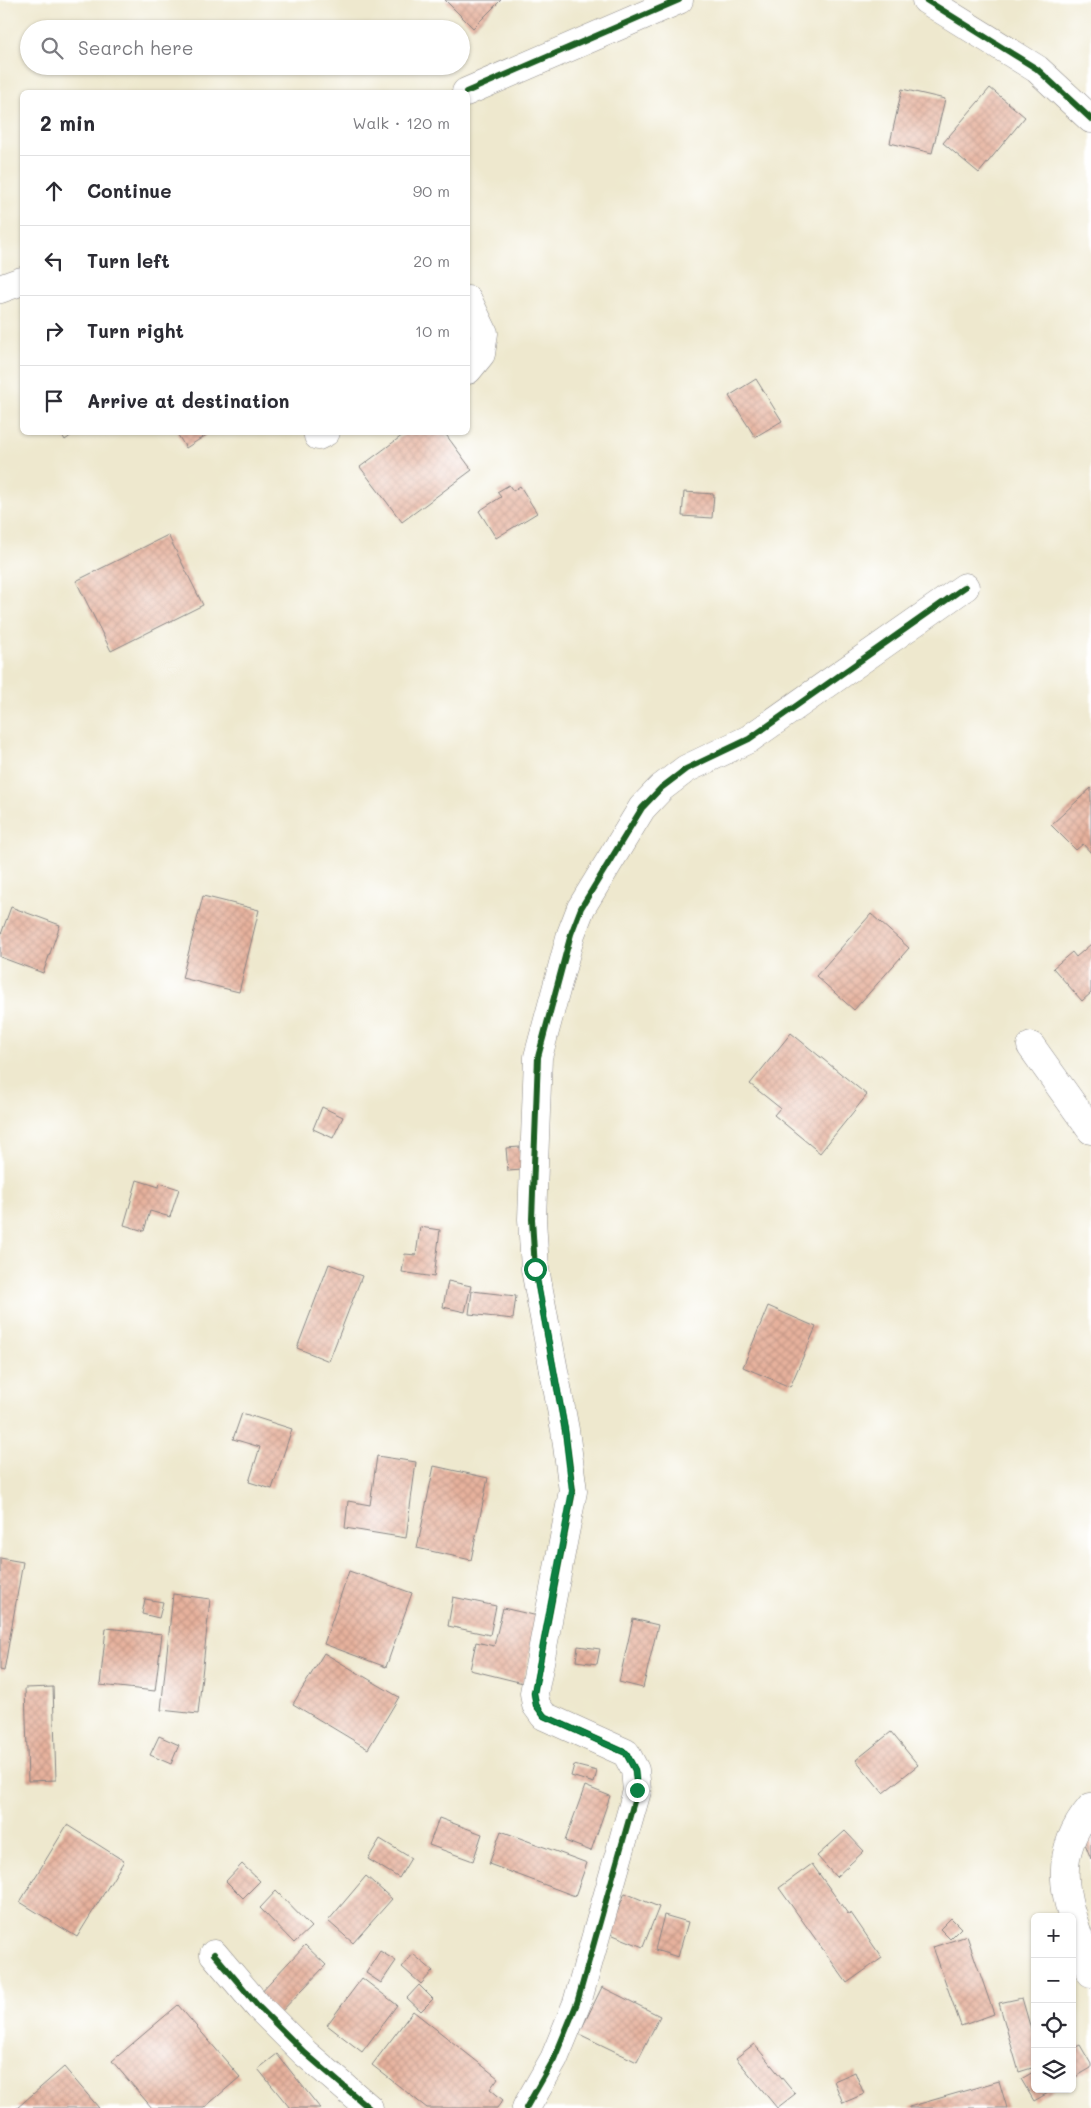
<!DOCTYPE html>
<html lang="en">
<head>
<meta charset="utf-8">
<style>
	:root { --surface:#fff; --page:#f2f2f3; --text:#2b2b33; --muted:#7c7c81; --line:#e1e1e2 }
	body { margin:0; font-family:Mali,sans-serif; background:var(--page); color:var(--text) }
	.controls { position:absolute; right:15px; bottom:15px; display:grid; overflow:hidden; border-radius:8px; box-shadow:0 1px 4px #0004 }
	.controls button { width:45px; height:45px; display:grid; place-items:center; padding:0; border:0; border-bottom:1px solid var(--line); background:var(--surface); color:var(--text); font:25px sans-serif }
	.stop { position:absolute; width:15px; height:15px; margin:-11px; border:4px solid #0b8043; border-radius:50%; background:#fff }
	.stop.end { background:#0b8043; border-color:#fff; box-shadow:0 1px 5px #0008 }
	.list { margin:0; padding:0; list-style:none }
	h2 { display:flex; justify-content:space-between; align-items:center; height:65px; margin:0; padding:0 20px; font-size:21px }
	h2 small { font-size:16px; font-weight:400; color:var(--muted) }
	.list li { display:grid; grid-template-columns:32px 1fr auto; gap:15px; align-items:center; box-sizing:border-box; height:70px; padding:0 20px; border-top:1px solid var(--line) }
	.list b { display:block; font-size:19px; white-space:nowrap }
	.list em { font-size:16px; font-style:normal; color:var(--muted) }
	.icon { flex:none; width:28px; height:28px; fill:none; stroke:currentColor; stroke-width:2; stroke-linecap:round; stroke-linejoin:round }
	.map { position:relative; flex:none; width:1091px; height:2108px; overflow:hidden }
	.search { position:absolute; background:var(--surface); box-shadow:0 1px 4px #0004; left:20px; top:20px; width:450px; height:55px; display:flex; align-items:center; gap:12px; box-sizing:border-box; padding:0 18px; border-radius:28px; color:var(--muted); font-size:19px }
	.panel { position:absolute; background:var(--surface); box-shadow:0 1px 4px #0004; left:20px; top:90px; width:450px; height:345px; border-radius:8px }
	.map>svg:first-child { display:block }
	.building { fill:url(#building-cross-hatch) }
	.lines { fill:none; stroke-linecap:round; stroke-linejoin:round }
	.minor-casing { stroke:#888584; stroke-width:29 }
	.minor { stroke:#fff; stroke-width:28 }
	.cycleway-casing { stroke:#fff; stroke-width:9 }
	.cycleway { stroke:#1b5e20; stroke-width:6 }
	.route { stroke:#0b8043; stroke-width:6 }
</style>
</head>
<body>
<div class="map">
<svg width="1091" height="2108" viewBox="0 0 1091 2108">
	<defs>
		<pattern id="building-cross-hatch" width="8" height="8" patternUnits="userSpaceOnUse" patternTransform="scale(1.25)"><rect width="8" height="8" fill="#e6b19c"/><path d="M0 0l8 8M0 8l8-8" fill="none" stroke="#c59887"/></pattern>
	</defs>
	<rect width="100%" height="100%" fill="#fff"/>
	<filter id="ink" filterUnits="userSpaceOnUse"><feTurbulence type="fractalNoise" baseFrequency=".02" numOctaves="2"/><feDisplacementMap in="SourceGraphic" scale="10" xChannelSelector="R" yChannelSelector="G"/><feConvolveMatrix kernelMatrix="1 2 1 2 8 2 1 2 1" color-interpolation-filters="sRGB"/></filter>
	<filter id="wash" filterUnits="userSpaceOnUse"><feTurbulence type="fractalNoise" baseFrequency=".0096" numOctaves="4" result="noise"/><feDisplacementMap in="SourceGraphic" scale="20" xChannelSelector="R" yChannelSelector="G"/><feGaussianBlur stdDeviation="1.12" result="paint"/><feColorMatrix in="noise" values="0 0 0 0 0 0 0 0 0 0 0 0 0 0 0 0 0 1.4 0 .05"/><feComposite in="paint" operator="in"/></filter>
	<g filter="url(#wash)">
		<rect width="100%" height="100%" fill="#eee8ce"/>
		<g id="blocks">
			<path class="building" d="M 445,0 L 501,0 L 473,28 Z
				M 990,88 L 1025,117 L 979,173 L 943,143 Z
				M 902,89 L 945,99 L 932,153 L 890,143 Z
				M 756,379 L 782,421 L 755,437 L 729,396 Z
				M 60,432 L 76,432 L 65,440 Z
				M 176,432 L 211,432 L 186,448 Z
				M 407,432 L 444,432 L 472,470 L 402,522 L 360,467 Z
				M 509,485 L 513,491 L 520,486 L 537,513 L 496,538 L 479,511 L 501,497 L 497,492 Z
				M 684,492 L 714,494 L 712,518 L 682,516 Z
				M 168,535 L 203,605 L 111,651 L 76,581 Z
				M 1091,788 L 1091,853 L 1083,844 L 1076,850 L 1051,825 Z
				M 203,896 L 259,910 L 239,992 L 182,978 Z
				M 11,907 L 60,925 L 43,973 L 0,957 L 0,937 Z
				M 871,914 L 909,948 L 854,1010 L 816,976 Z
				M 1091,944 L 1091,993 L 1082,1001 L 1053,968 L 1072,952 L 1076,957 Z
				M 791,1033 L 867,1095 L 820,1153 L 774,1115 L 780,1108 L 750,1084 Z
				M 322,1107 L 343,1117 L 333,1138 L 313,1129 Z
				M 520,1147 L 522,1170 L 508,1171 L 506,1148 Z
				M 137,1180 L 159,1187 L 160,1183 L 179,1189 L 170,1217 L 150,1211 L 144,1231 L 124,1225 Z
				M 420,1227 L 440,1230 L 434,1277 L 402,1272 L 405,1254 L 416,1255 Z
				M 329,1264 L 362,1276 L 329,1361 L 297,1348 Z
				M 448,1281 L 471,1286 L 465,1312 L 443,1307 Z
				M 472,1291 L 516,1296 L 513,1319 L 469,1314 Z
				M 768,1306 L 816,1327 L 790,1387 L 743,1367 Z
				M 242,1413 L 292,1429 L 272,1489 L 249,1482 L 260,1447 L 233,1439 Z
				M 377,1456 L 416,1462 L 406,1538 L 345,1528 L 348,1501 L 370,1505 Z
				M 434,1466 L 488,1478 L 471,1560 L 417,1548 Z
				M 0,1558 L 23,1562 L 4,1671 L 0,1670 Z
				M 349,1571 L 412,1593 L 386,1667 L 324,1644 Z
				M 173,1594 L 210,1599 L 198,1714 L 161,1710 Z
				M 453,1597 L 496,1606 L 490,1635 L 448,1626 Z
				M 145,1599 L 163,1602 L 159,1618 L 142,1614 Z
				M 503,1608 L 538,1616 L 523,1683 L 470,1670 L 476,1642 L 494,1646 Z
				M 633,1619 L 658,1625 L 643,1688 L 619,1682 Z
				M 106,1628 L 162,1634 L 155,1691 L 100,1685 Z
				M 578,1646 L 600,1649 L 597,1664 L 576,1661 Z
				M 324,1653 L 399,1697 L 368,1749 L 293,1704 Z
				M 53,1687 L 56,1780 L 28,1781 L 25,1688 Z
				M 891,1732 L 918,1765 L 883,1793 L 856,1760 Z
				M 159,1736 L 179,1745 L 171,1764 L 150,1755 Z
				M 574,1765 L 597,1771 L 594,1783 L 571,1776 Z
				M 585,1786 L 610,1796 L 591,1851 L 565,1841 Z
				M 439,1818 L 482,1834 L 473,1861 L 429,1845 Z
				M 67,1825 L 124,1861 L 77,1937 L 20,1902 Z
				M 501,1831 L 587,1863 L 575,1896 L 489,1864 Z
				M 845,1831 L 864,1851 L 836,1877 L 817,1856 Z
				M 1091,1833 L 1091,1859 L 1082,1836 Z
				M 380,1839 L 411,1858 L 399,1878 L 368,1859 Z
				M 242,1864 L 260,1881 L 243,1898 L 226,1881 Z
				M 812,1864 L 848,1914 L 851,1913 L 882,1958 L 847,1983 L 779,1888 Z
				M 366,1876 L 392,1899 L 353,1943 L 328,1921 Z
				M 276,1891 L 311,1927 L 294,1943 L 260,1908 Z
				M 625,1893 L 659,1907 L 643,1947 L 608,1933 Z
				M 664,1915 L 688,1922 L 678,1957 L 655,1950 Z
				M 951,1918 L 961,1928 L 950,1939 L 940,1929 Z
				M 967,1936 L 994,2014 L 961,2026 L 933,1947 Z
				M 305,1945 L 326,1965 L 278,2015 L 257,1996 Z
				M 380,1951 L 396,1961 L 381,1983 L 366,1973 Z
				M 413,1954 L 433,1971 L 421,1984 L 402,1967 Z
				M 362,1978 L 397,2005 L 362,2052 L 327,2025 Z
				M 419,1985 L 433,1999 L 421,2011 L 407,1998 Z
				M 602,1987 L 660,2016 L 637,2062 L 579,2034 Z
				M 1022,1998 L 1035,2043 L 1035,2067 L 1019,2072 L 999,2003 Z
				M 178,2005 L 240,2077 L 204,2108 L 152,2108 L 112,2061 Z
				M 413,2011 L 498,2078 L 490,2089 L 503,2100 L 497,2108 L 427,2108 L 372,2065 Z
				M 754,2044 L 795,2094 L 777,2108 L 736,2058 Z
				M 1080,2045 L 1091,2064 L 1091,2068 L 1072,2079 L 1072,2049 Z
				M 277,2054 L 320,2108 L 290,2108 L 258,2069 Z
				M 64,2067 L 99,2108 L 17,2108 Z
				M 1035,2071 L 1035,2089 L 1055,2089 L 1034,2101 L 1021,2079 Z
				M 855,2072 L 864,2094 L 843,2103 L 834,2081 Z
				M 999,2081 L 1007,2108 L 909,2108 L 909,2107 Z"/>
		</g>
	</g>
	<g filter="url(#ink)">
		<use href="#blocks" fill-opacity="0" stroke="#888584" stroke-width="1"/>
		<g class="lines">
			<g class="minor-casing">
				<path id="minor" d="M 926,0 L 1037,69 L 1091,119
					M 466,92 L 679,0
					M 0,289 L 22,281
					M 468,300 L 484,333 L 481,354 L 468,370
					M 318,436 L 326,432
					M 1031,1046 L 1091,1130
					M 1091,1807 C 1043,1864 1072,1912 1091,1973
					M 214,1954 L 259,2007 L 305,2053 L 369,2108
					M 526,2108 L 554,2059 L 577,2003 L 637,1791 L 635,1770 L 626,1753 L 544,1716 L 536,1705 L 534,1693 L 573,1491 L 565,1430 L 535,1269 L 532,1219 L 538,1057 L 571,934 L 581,908 L 642,808 L 661,788 L 686,769 L 749,739 L 965,587"/>
			</g>
			<use href="#minor" class="minor"/>
			<g class="cycleway-casing">
				<path id="cycleway" d="M 926,0 L 1037,69 L 1091,119
					M 466,92 L 679,0
					M 214,1954 L 259,2007 L 305,2053 L 369,2108
					M 526,2108 L 554,2059 L 577,2003 L 637,1791 L 635,1770 L 626,1753 L 544,1716 L 536,1705 L 534,1693 L 573,1491 L 565,1430 L 535,1269 L 532,1219 L 538,1057 L 571,934 L 581,908 L 642,808 L 661,788 L 686,769 L 749,739 L 965,587"/>
			</g>
			<use href="#cycleway" class="cycleway"/>
		</g>
	</g>
	<g class="lines" filter="url(#ink)">
		<path class="route" d="M 535,1269 L 565,1430 L 572,1491 L 534,1693 L 536,1705 L 544,1716 L 626,1753 L 635,1770 L 637,1790"/>
	</g>
</svg>
<div class="controls">
<button>+</button>
<button>−</button>
<button><svg class="icon" aria-label="locate" viewBox="0 0 24 24"><circle cx="12" cy="12" r="6"/><path d="M12 2v4M12 18v4M2 12h4M18 12h4"/></svg></button>
<button><svg class="icon" aria-label="layers" viewBox="0 0 24 24"><path d="M12 4l9 5-9 5-9-5zM3 14l9 5 9-5"/></svg></button>
</div>
<div class="stop" style="left:535px;top:1269px"></div>
<div class="stop end" style="left:637px;top:1790px"></div>
<div class="search"><svg class="icon" aria-label="search" viewBox="0 0 24 24"><circle cx="10" cy="10" r="6"/><path d="M15 15l6 6"/></svg>Search here</div>
<section class="panel">
<h2>2 min<small>Walk · 120 m</small></h2>
<ul class="list">
<li><svg class="icon" aria-label="ahead" viewBox="0 0 24 24"><path d="M12 20V5M6 11l6-6 6 6"/></svg><div><b>Continue</b></div><em>90 m</em></li>
<li><svg class="icon" aria-label="left" viewBox="0 0 24 24"><path d="M17 20v-9H6M10 6l-5 5 5 5"/></svg><div><b>Turn left</b></div><em>20 m</em></li>
<li><svg class="icon" aria-label="right" viewBox="0 0 24 24"><path d="M7 20v-9h11M14 6l5 5-5 5"/></svg><div><b>Turn right</b></div><em>10 m</em></li>
<li><svg class="icon" aria-label="arrive" viewBox="0 0 24 24"><path d="M6 21V4h12l-3 4 3 4H6"/></svg><div><b>Arrive at destination</b></div></li>
</ul>
</section>
</div>
</body>
</html>
